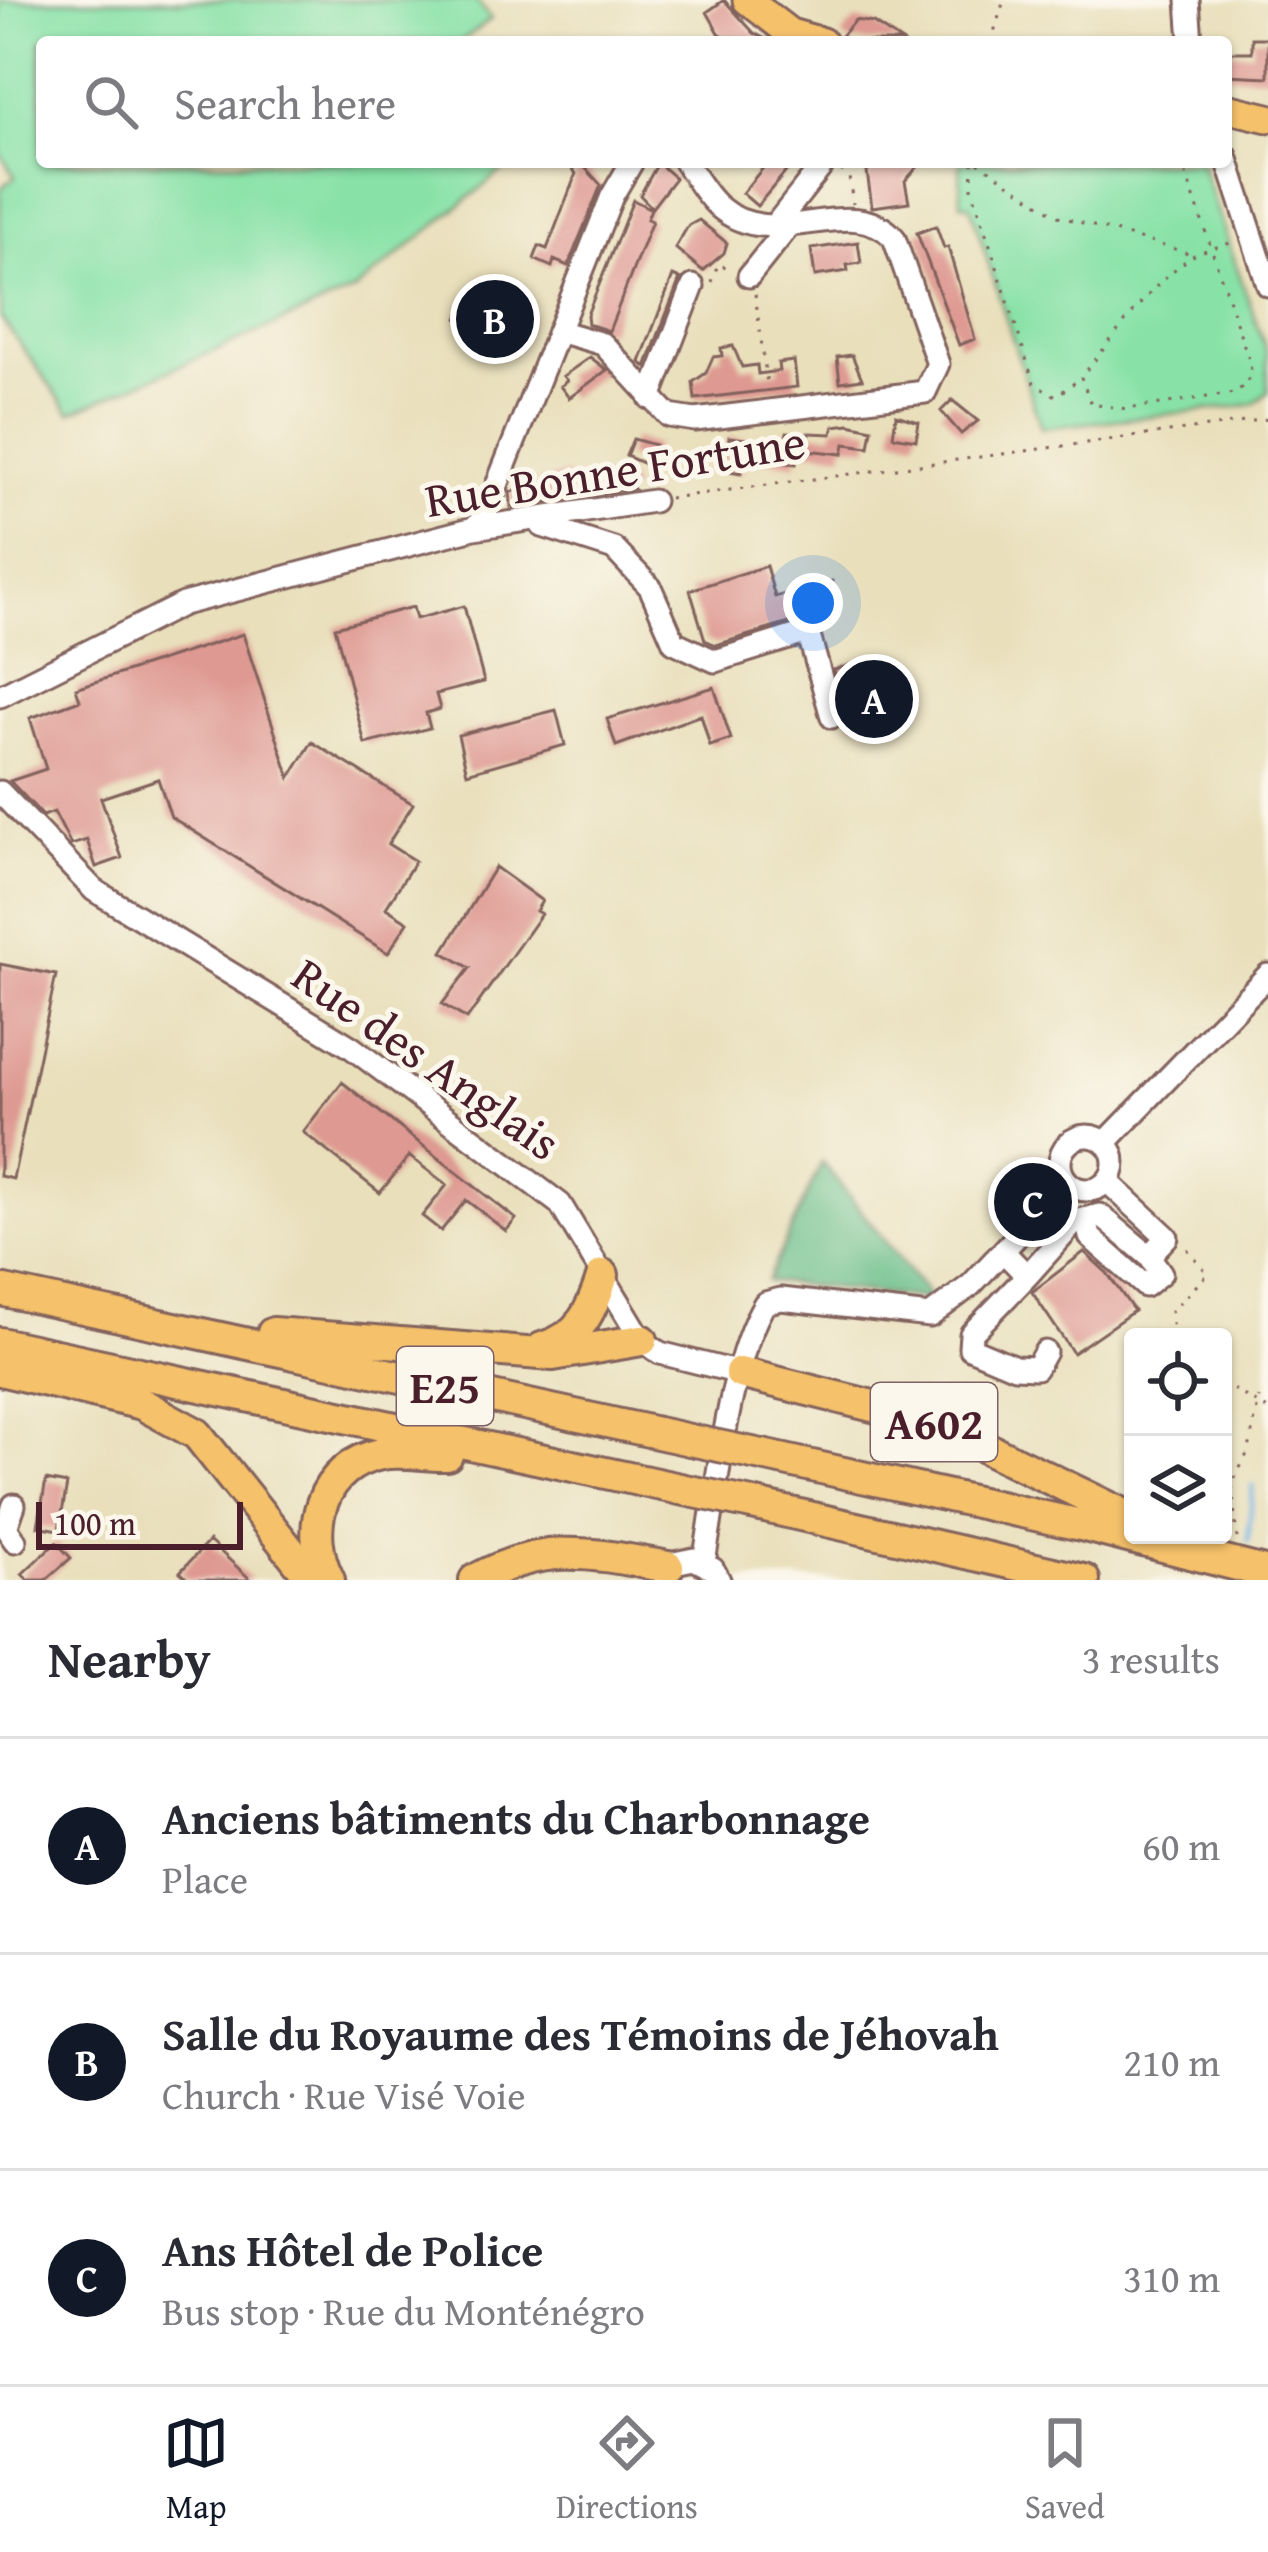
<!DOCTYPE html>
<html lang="en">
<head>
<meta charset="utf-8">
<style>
	:root { --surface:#fff; --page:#f2f2f3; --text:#2b2b33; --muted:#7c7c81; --line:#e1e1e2; --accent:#111827 }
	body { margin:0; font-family:"Gentium Book Plus",serif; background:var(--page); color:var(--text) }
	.controls { position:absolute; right:36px; bottom:36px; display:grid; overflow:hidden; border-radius:12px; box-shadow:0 3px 9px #0004 }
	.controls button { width:108px; height:108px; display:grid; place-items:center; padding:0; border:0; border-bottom:3px solid var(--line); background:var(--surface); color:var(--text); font:60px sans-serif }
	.scale { position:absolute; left:36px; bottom:30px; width:207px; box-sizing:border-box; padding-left:12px; border:6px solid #4a1f2b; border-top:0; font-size:33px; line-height:42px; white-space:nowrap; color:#4a1f2b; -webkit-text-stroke:9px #fbf7ec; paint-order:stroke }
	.you { position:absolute; left:813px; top:603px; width:42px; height:42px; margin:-30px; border:9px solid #fff; border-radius:50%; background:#1a73e8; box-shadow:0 0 0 18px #1a73e833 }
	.badge { display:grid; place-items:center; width:78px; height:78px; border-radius:50%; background:var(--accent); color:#fff; font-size:39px; font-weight:700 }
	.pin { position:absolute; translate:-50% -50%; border:6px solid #fff; box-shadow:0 3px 12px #0006 }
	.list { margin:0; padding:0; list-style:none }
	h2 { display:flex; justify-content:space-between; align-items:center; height:156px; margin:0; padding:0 48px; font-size:51px }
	h2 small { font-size:39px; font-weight:400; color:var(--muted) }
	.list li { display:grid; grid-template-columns:78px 1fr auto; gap:36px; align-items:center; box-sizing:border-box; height:216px; padding:0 48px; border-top:3px solid var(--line) }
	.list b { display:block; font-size:45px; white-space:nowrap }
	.list p { margin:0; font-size:39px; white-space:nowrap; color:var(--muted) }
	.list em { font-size:39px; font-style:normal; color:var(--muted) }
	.icon { flex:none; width:66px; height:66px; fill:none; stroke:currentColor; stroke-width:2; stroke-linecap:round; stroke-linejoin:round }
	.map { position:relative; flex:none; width:1268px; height:1580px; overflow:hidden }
	.search { position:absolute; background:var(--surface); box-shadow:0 3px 9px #0004; left:36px; right:36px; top:36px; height:132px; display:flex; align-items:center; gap:30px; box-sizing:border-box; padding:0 42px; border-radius:12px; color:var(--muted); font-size:45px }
	.sheet { height:804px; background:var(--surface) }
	nav { display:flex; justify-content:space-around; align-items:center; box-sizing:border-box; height:168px; border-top:3px solid var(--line); background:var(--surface); font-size:33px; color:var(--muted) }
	nav a { display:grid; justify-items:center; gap:6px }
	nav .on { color:var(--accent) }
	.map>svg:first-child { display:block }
	.green { fill:#88e2a7; stroke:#698069; stroke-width:3 }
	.forest { fill:#6ec08c; stroke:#5c705c; stroke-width:3 }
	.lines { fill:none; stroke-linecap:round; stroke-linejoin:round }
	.stream { stroke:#6eb4e5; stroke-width:4.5 }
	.building { fill:#de9992 }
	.minor-casing { stroke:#82625d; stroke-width:27 }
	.major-casing { stroke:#82625d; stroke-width:33 }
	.highway-casing { stroke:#82625d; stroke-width:36 }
	.path { stroke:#82625d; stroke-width:3; stroke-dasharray:3 9; stroke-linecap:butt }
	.minor { stroke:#fff; stroke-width:21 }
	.major { stroke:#f5c16b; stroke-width:27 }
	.highway { stroke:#f5c16b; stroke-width:30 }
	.highway-bridge-casing { stroke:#82625d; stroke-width:36; stroke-linecap:butt }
	.highway-bridge { stroke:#f5c16b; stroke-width:30 }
	.labels { text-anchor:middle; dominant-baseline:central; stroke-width:10; stroke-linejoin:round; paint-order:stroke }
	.shield { fill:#fbf7ec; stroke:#7f6065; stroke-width:3 }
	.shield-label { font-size:45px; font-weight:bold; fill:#4a1f2b }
	.street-label { font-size:48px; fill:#4a1f2b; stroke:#fbf7ec }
</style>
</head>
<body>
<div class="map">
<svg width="1268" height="1580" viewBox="0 0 1268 1580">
	<rect width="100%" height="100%" fill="#fbf7ec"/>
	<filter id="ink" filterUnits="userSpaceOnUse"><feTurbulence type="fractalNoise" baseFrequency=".00833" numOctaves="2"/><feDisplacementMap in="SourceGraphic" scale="24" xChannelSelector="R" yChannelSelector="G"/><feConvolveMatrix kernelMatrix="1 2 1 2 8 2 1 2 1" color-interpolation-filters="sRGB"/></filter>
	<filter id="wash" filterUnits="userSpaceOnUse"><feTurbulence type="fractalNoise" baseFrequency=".004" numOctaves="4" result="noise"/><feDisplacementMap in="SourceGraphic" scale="48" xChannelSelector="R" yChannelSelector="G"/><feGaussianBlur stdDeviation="2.7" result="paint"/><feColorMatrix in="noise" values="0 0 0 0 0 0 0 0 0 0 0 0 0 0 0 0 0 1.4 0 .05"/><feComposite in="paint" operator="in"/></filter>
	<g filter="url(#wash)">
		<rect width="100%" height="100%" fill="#e9dfbb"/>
		<path class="green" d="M 0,0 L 476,0 L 491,19 L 460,42 L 42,42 L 42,162 L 513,162 L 354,291 L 70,413 L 0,317 L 0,189 L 15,177 L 0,153 Z
			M 960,162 L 1200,162 L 1267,353 L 1268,392 L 1254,404 L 1236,407 L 1041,428 L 970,205 L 961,203 Z"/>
		<path class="forest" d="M 822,1162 L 932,1300 L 767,1281 Z"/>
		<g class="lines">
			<path class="stream" d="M 1248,1541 L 1253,1485"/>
		</g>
		<g id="blocks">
			<path class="building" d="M 724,0 L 754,33 L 772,42 L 733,42 L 719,33 L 707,12 Z
				M 855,20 L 873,23 L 902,42 L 851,42 L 841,36 Z
				M 1252,38 L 1268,38 L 1268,77 L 1226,75 L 1226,52 L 1252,52 Z
				M 568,162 L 580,162 L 601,185 L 568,266 L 554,260 L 552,267 L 534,259 L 539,246 L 547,249 L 576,174 Z
				M 768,162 L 794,162 L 757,206 L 742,193 Z
				M 875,162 L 922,162 L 905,181 L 909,202 L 872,207 L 867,172 Z
				M 658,163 L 675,178 L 652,208 L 640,195 Z
				M 633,200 L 651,209 L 647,219 L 652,221 L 609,331 L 588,324 L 587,315 Z
				M 699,220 L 727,243 L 724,253 L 703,271 L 675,248 L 688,226 Z
				M 936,226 L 944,248 L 948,247 L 975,339 L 959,345 L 917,233 Z
				M 858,242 L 861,263 L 847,265 L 848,271 L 815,276 L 811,249 Z
				M 673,276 L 680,279 L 646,367 L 640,362 Z
				M 468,294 L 524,311 L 532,318 L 522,344 L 458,319 Z
				M 733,346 L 742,367 L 757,365 L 758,374 L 779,371 L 778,363 L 794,361 L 797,387 L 695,399 L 693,382 L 706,373 L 713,357 L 722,356 L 721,348 Z
				M 852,355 L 862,379 L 840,382 L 837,357 Z
				M 590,357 L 607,370 L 569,398 L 560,386 L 567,381 L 563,376 Z
				M 952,400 L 978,421 L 961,434 L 941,411 Z
				M 896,415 L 919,422 L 916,440 L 893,436 Z
				M 849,424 L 872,429 L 869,447 L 845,444 L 843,454 L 798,449 L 796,464 L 743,457 L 741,473 L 724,470 L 729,437 L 785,444 L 787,432 L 832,434 L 834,426 Z
				M 633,439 L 655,445 L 647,465 L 626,456 Z
				M 623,474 L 634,489 L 511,507 L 510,492 L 539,487 L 538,482 L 566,475 L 569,485 L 599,481 L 601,491 Z
				M 766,566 L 775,597 L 832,581 L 838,602 L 817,608 L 809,617 L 716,645 L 705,640 L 690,590 Z
				M 464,606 L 484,682 L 436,694 L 440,709 L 426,713 L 430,728 L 365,744 L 335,627 L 413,607 L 416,619 Z
				M 243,634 L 290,778 L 312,742 L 413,804 L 388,844 L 415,861 L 386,908 L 408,922 L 388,953 L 171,817 L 158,779 L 101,798 L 122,858 L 96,867 L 87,840 L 71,845 L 54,812 L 43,816 L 10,781 L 46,769 L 30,718 L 80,700 L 76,688 Z
				M 878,656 L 887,680 L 897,678 L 906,708 L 853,724 L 834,670 Z
				M 714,687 L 731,739 L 710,746 L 701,715 L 616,746 L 607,719 Z
				M 556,710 L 565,745 L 467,773 L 458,735 Z
				M 495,867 L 542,901 L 536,911 L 541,914 L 467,1019 L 442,1004 L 470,968 L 443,952 Z
				M 0,964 L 56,975 L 13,1179 L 0,1176 Z
				M 342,1082 L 516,1219 L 506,1231 L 466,1200 L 441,1231 L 422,1216 L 447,1185 L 409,1156 L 380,1193 L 303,1132 Z
				M 1084,1252 L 1107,1273 L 1134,1311 L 1073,1353 L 1032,1292 Z
				M 46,1480 L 67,1484 L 59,1530 L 38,1526 Z
				M 209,1541 L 251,1580 L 189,1580 L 180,1572 Z
				M 56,1542 L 71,1558 L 46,1580 L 28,1580 L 22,1574 Z"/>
		</g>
	</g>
	<g filter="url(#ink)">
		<use href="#blocks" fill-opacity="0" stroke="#82625d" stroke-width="3"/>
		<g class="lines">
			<g class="minor-casing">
				<path id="minor" d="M 1188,0 L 1191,42
					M 1226,156 L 1268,285
					M 773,228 L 825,162
					M 749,276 L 788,227
					M 558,331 L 603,344 L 669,416 L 695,420 L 925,392 L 938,364 L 894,238 C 851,190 774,255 719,207 C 705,195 695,176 685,162
					M 650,398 L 693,286
					M 542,526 L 614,549 L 650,587 L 674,642 L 715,661 L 808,632 L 832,717
					M 474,528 L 485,515 L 612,196 L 632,162
					M 0,696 L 183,604 L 474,528 L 653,501
					M 0,792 L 94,890 L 351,1047 L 560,1204 L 642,1340 L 660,1353 L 740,1373
					M1060 1163a27 27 0 1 1 54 0a27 27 0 1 1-54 0Z
					M 1106,1142 L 1268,975
					M 1086,1219 L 1090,1237 L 1145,1286 L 1161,1273 L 1149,1256
					M 1003,1251 L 1027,1276 L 1076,1221 L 1100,1215 L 1149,1256 L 1167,1237 L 1107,1181
					M 1027,1276 L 971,1334 L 970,1348 L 1015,1367 L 1036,1368 L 1045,1352
					M 14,1505 L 6,1528 L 15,1541
					M 704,1562 C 717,1490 728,1363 765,1303 L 781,1299 L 930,1316 L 971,1285 L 1068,1182
					M 664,1575 L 674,1563 L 694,1559 L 713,1569 L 719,1580"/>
			</g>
			<g class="major-casing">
				<path id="major" d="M 747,0 L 790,33 L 822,42
					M 1226,108 L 1268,118"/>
			</g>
			<g class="highway-casing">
				<path id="highway" d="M 0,1290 L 690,1440
					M 273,1333 L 553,1355 L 642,1340
					M 0,1343 L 680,1489
					M 542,1348 C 580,1338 592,1310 603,1275
					M 0,1370 L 142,1404 L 197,1434 L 313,1580
					M 740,1373 L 929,1420 L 1133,1519
					M 762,1455 L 1081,1525 L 1268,1573
					M 752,1504 L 1084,1580
					M 329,1580 C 303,1530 320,1466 381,1454 C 403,1450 425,1456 447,1455
					M 475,1580 C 546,1541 591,1553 668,1567"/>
			</g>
			<path class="path" d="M 991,42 L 1004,0
				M 973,162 L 972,189 L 1034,383 L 1056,396 L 1080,379
				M 978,162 L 1058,216 L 1192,254
				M 1182,162 L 1251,366 L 1247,384 L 1234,393 L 1127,409 L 1091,404 L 1081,377 C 1114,338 1148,286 1191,257 C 1203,249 1223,246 1236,241
				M 841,170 L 849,177 L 853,204
				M 712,282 L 718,264 L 731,269
				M 755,294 L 768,391
				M 669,498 L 1268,419
				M 1173,1337 L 1171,1311 L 1208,1274 L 1184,1245
				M 1223,1383 L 1268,1410
				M 1237,1538 L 1232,1484 L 1249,1450 L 1259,1398"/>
			<use href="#minor" class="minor"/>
			<use href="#major" class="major"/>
			<use href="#highway" class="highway"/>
			<g class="highway-bridge-casing">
				<path id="highway-bridge" d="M 690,1440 L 762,1455
					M 680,1489 L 752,1504"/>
			</g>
			<use href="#highway-bridge" class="highway-bridge"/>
		</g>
	</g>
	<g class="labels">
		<g class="shield">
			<rect x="397" y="1347" width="96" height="78" rx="9"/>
			<rect x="871" y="1383" width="126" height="78" rx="9"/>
		</g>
		<g class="shield-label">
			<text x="445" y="1386">E25</text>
			<text x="934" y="1422">A602</text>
		</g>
		<g class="street-label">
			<text transform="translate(615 470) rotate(-9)">Rue Bonne Fortune</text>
			<text transform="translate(427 1058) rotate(35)">Rue des Anglais</text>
		</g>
	</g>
</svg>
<div class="controls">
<button><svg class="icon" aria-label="locate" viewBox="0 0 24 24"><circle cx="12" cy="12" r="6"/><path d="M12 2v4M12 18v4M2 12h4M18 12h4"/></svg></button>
<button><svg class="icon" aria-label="layers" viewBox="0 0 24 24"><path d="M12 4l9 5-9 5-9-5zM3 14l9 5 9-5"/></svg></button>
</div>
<div class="scale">100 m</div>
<div class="you"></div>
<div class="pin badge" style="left:874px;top:699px">A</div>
<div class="pin badge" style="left:495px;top:319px">B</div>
<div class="pin badge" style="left:1033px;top:1202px">C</div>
<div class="search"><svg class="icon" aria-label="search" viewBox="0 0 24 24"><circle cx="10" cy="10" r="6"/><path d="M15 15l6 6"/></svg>Search here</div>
</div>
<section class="sheet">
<h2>Nearby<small>3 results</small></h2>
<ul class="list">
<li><span class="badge">A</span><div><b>Anciens bâtiments du Charbonnage</b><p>Place</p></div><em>60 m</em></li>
<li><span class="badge">B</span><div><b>Salle du Royaume des Témoins de Jéhovah</b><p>Church · Rue Visé Voie</p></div><em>210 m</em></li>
<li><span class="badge">C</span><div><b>Ans Hôtel de Police</b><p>Bus stop · Rue du Monténégro</p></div><em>310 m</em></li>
</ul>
</section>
<nav>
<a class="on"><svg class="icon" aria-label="map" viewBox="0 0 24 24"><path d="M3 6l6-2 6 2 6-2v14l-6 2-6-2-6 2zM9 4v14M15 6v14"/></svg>Map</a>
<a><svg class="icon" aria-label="directions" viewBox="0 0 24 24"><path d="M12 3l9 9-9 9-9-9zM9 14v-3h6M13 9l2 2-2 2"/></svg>Directions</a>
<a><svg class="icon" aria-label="saved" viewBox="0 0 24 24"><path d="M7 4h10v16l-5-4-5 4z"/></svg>Saved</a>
</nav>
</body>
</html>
